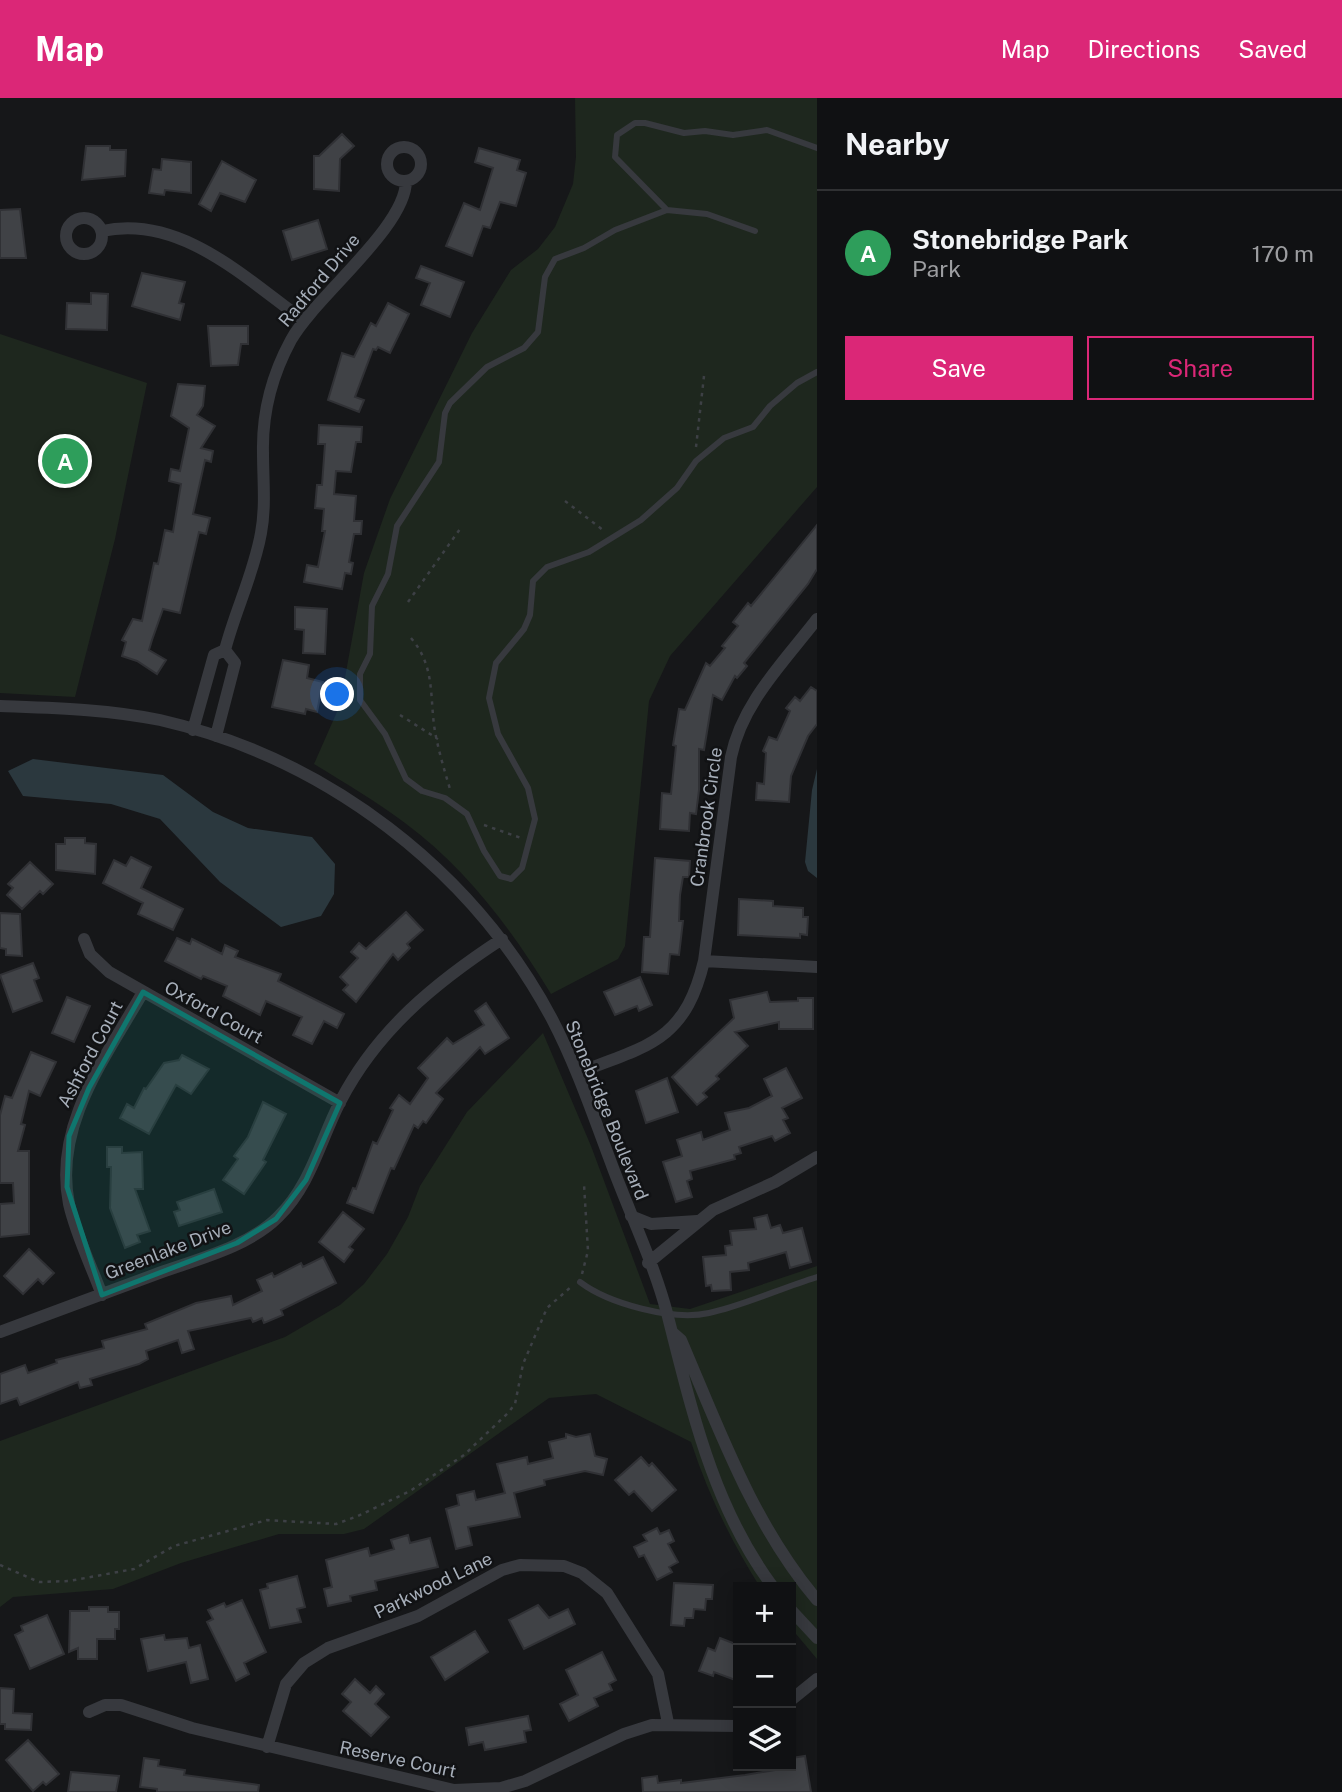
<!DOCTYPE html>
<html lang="en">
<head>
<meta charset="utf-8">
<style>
	:root { --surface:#101113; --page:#191a1c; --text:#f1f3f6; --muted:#9c9da0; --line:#303133; --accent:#db2777 }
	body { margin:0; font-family:"Public Sans",sans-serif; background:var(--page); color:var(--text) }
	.controls { position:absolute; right:21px; bottom:21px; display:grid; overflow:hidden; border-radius:0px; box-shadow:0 4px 18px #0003 }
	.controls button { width:63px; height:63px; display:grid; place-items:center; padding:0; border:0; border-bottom:2px solid var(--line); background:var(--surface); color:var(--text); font:35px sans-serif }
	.you { position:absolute; left:338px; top:597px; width:24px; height:24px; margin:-18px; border:5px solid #fff; border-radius:50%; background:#1a73e8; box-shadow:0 0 0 10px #1a73e833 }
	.badge { display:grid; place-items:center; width:46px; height:46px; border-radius:50%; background:var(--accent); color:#fff; font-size:23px; font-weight:700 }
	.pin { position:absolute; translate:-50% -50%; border:4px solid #fff; box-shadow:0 2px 7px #0006 }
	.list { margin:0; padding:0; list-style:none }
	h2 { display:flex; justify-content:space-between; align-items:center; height:91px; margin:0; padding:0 28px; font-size:30px }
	h2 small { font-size:23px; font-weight:400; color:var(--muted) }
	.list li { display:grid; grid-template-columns:46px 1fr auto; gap:21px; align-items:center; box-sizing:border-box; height:126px; padding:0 28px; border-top:2px solid var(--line) }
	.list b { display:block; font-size:26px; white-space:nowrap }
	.list p { margin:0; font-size:23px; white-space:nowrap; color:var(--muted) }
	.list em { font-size:23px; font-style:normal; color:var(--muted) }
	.actions { display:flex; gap:14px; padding:21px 28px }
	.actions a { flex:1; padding:16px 0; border:2px solid var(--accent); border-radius:0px; text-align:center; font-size:24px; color:var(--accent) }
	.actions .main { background:var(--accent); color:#fff }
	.icon { flex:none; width:38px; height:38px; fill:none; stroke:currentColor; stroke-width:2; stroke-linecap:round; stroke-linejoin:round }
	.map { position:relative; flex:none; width:817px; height:1694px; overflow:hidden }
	header { display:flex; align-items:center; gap:42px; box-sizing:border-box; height:98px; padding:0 35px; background:var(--accent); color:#fff }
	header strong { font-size:33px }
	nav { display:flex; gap:38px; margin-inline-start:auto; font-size:24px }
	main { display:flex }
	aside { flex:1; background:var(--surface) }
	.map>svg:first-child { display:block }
	.green { fill:#1e271e }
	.water { fill:#2b383e }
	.building { fill:#404246; stroke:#303135; stroke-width:2 }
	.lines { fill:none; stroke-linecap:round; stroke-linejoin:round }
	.path { stroke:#3d4045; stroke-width:2.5; stroke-dasharray:3.5 5; stroke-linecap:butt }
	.service { stroke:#37393e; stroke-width:6 }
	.minor { stroke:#37393e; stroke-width:12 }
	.marked { fill:#0f766e; fill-opacity:0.2; stroke:#0f766e; stroke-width:5; stroke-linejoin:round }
	.labels { text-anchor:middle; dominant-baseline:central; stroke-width:5; stroke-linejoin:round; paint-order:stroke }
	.street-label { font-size:18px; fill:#a7afba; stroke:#111214 }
</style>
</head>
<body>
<header>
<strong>Map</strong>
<nav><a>Map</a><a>Directions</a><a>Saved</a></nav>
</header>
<main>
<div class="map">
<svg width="817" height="1694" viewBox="0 0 817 1694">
	<rect width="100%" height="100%" fill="#161719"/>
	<path class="green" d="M 575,0 L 817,0 L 817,389 L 670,558 L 649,603 L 625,848 L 618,861 L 551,896 C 512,832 466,770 405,725 C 376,703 345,685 314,666 L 340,607 L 364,475 L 390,401 L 472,235 L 511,172 L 538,151 L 555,129 L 573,86 L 576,59 Z
		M 0,236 L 147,285 L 115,441 L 75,599 L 0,595 Z
		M 543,935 L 591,1048 L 650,1206 L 690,1211 L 817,1168 L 817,1561 L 791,1530 L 791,1489 L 760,1489 C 731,1443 708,1396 691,1344 L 596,1296 L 549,1300 L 364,1431 L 344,1436 L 279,1436 L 181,1465 L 113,1491 L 13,1499 L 0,1509 L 0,1343 L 285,1239 L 340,1207 L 364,1186 L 387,1156 L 408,1119 L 420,1088 L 467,1014 Z"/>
	<path class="water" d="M 33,661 L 163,677 L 213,714 L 248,730 L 312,739 L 335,766 L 334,796 L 321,818 L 281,829 L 220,784 L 160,721 L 111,706 L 23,698 L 8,673 Z
		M 817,671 L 817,780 L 808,773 L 805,764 L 812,692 Z"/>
	<path class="building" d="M 342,36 L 354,48 L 340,61 L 339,93 L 314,91 L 314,58 L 319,58 Z
		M 86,48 L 110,48 L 110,52 L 126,52 L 125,78 L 82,82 Z
		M 479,50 L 520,62 L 517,72 L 526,75 L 516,108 L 500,104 L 490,130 L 483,128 L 472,158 L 446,148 L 464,105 L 480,112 L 493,70 L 475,64 Z
		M 162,61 L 191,64 L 191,95 L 165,92 L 164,97 L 149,95 L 153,71 L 161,72 Z
		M 222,63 L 256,82 L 245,104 L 220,95 L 211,113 L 199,106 Z
		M 20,111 L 26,160 L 0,160 L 0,112 Z
		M 318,122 L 327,151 L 292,162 L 283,133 Z
		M 421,168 L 464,184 L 450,219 L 421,207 L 430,185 L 416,180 Z
		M 142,175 L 185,184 L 179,205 L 184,206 L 180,222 L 132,208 Z
		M 91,195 L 108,196 L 107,232 L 66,231 L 67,205 L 91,206 Z
		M 388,205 L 409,216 L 390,255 L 378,249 L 376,252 L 373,251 L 355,299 L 364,302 L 359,314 L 328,302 L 342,255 L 354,259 L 371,225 L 376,228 Z
		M 208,228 L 248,228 L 248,246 L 241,246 L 238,267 L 211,268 Z
		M 178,286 L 205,288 L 203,308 L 197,317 L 215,328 L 201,350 L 213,353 L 211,364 L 205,362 L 193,416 L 210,420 L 206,436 L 199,434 L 180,515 L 163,511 L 152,542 L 149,552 L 166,562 L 157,576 L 137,563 L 122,558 L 126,544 L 122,542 L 133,521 L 142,523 L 154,465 L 158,466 L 165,432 L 173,434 L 181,386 L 169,383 L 171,371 L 180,373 L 189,330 L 171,318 Z
		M 319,327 L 362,329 L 361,344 L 356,344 L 351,374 L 336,373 L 334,396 L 356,398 L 354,423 L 362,423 L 361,436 L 354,436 L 349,464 L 353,465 L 351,476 L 345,475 L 342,491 L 304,484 L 307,467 L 318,469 L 325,433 L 322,433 L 324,411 L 315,410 L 317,387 L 322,387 L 325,346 L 318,346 Z
		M 817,427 L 817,471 L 808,486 L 744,565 L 747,568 L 737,580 L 735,578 L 722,602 L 713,597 L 704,652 L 699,651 L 699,692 L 696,716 L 690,715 L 689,733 L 660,731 L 662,695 L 671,696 L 676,648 L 673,647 L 679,611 L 685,612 L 706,565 L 710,568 L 725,550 L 722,548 L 738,528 L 733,524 L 748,505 L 751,508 Z
		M 295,509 L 327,511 L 325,556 L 303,555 L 304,532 L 295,531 Z
		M 283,562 L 309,567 L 307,580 L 323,584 L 317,614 L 306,611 L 305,616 L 272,609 Z
		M 811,589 L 817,593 L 817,626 L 808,638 L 791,678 L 789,704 L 756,702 L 757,685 L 764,686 L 766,655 L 763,653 L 769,639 L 777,642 L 790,613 L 786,610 L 795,599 L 800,603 Z
		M 65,740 L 85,740 L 85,745 L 96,746 L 95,776 L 56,772 L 56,746 L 65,746 Z
		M 131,759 L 151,769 L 141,790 L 183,811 L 173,832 L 138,816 L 143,805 L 103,785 L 114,762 L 126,768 Z
		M 655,760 L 690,763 L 689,779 L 683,779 L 680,797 L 679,823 L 683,823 L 679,857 L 670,856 L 668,876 L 642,874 L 644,839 L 650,839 Z
		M 30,764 L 53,786 L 43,796 L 40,793 L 22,811 L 7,797 L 13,790 L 8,786 Z
		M 739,801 L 773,803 L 773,808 L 803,810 L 803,819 L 808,819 L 807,837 L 800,836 L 800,840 L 738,837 Z
		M 406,814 L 423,832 L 407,846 L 410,850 L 398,862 L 393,856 L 356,904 L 343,892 L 348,887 L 340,879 L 358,860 L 351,854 L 359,845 L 366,851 Z
		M 0,815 L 20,816 L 22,858 L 6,857 L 6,851 L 0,850 Z
		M 177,840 L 190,846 L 192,841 L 222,856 L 225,847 L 238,853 L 235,859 L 281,876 L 278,883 L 344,916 L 337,930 L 324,923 L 312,946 L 293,937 L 302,919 L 266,903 L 260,917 L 223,898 L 227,888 L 203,878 L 201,881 L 165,863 Z
		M 33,865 L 39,880 L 34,882 L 42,903 L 13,914 L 0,877 Z
		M 640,879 L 652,907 L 639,913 L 637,908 L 615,917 L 604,894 Z
		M 767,894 L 770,904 L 798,903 L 798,900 L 813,900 L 813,931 L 779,931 L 779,924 L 735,934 L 748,948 L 716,978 L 719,981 L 703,995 L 707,999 L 697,1007 L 672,979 L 734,920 L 730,902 Z
		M 67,899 L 90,908 L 74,944 L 52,935 Z
		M 486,905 L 509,940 L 485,956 L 480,949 L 436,995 L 443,1001 L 426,1025 L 423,1023 L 418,1030 L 414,1027 L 394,1071 L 391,1070 L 373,1115 L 347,1105 L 353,1090 L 356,1091 L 373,1044 L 377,1046 L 393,1012 L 390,1010 L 399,997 L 410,1006 L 428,980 L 418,970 L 447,940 L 453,946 L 484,927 L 475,913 Z
		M 31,954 L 56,964 L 40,998 L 29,993 L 21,1026 L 25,1027 L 18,1053 L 29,1053 L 29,1136 L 0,1139 L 0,1106 L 14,1105 L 13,1085 L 0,1085 L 0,1017 L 5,998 L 12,1000 Z
		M 182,957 L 209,971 L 191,996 L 176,987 L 149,1036 L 120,1020 L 127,1006 L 134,1010 L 144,990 L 146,991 L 164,965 L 179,962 Z
		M 786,970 L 802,1000 L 782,1010 L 788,1020 L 783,1022 L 790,1035 L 775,1043 L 772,1038 L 739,1049 L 741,1055 L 734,1057 L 735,1061 L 690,1073 L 692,1081 L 687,1083 L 692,1099 L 676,1104 L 663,1064 L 682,1058 L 677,1042 L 701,1034 L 703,1042 L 730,1032 L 725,1015 L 749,1010 L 772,998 L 764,981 Z
		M 667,980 L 678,1014 L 646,1025 L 636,993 Z
		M 263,1004 L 286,1016 L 263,1062 L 266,1064 L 244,1096 L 223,1082 L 238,1061 L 234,1058 L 248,1039 Z
		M 107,1049 L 122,1049 L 122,1055 L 142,1054 L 143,1091 L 135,1091 L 150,1133 L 137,1137 L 140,1144 L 125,1150 L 110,1110 L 111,1069 L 107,1069 Z
		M 214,1091 L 222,1114 L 179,1128 L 174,1114 L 180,1112 L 177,1104 Z
		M 343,1114 L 364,1131 L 349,1149 L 353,1152 L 344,1164 L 319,1144 Z
		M 767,1117 L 771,1130 L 780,1127 L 783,1135 L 802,1130 L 811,1164 L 790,1170 L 786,1154 L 748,1165 L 749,1172 L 730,1174 L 731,1192 L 712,1193 L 711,1187 L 706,1188 L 703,1159 L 726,1157 L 725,1148 L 732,1147 L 730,1133 L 756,1131 L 754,1120 Z
		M 29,1151 L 54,1175 L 43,1186 L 38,1181 L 23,1196 L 4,1178 Z
		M 323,1159 L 336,1185 L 281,1212 L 283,1217 L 264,1225 L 262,1220 L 253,1224 L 251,1220 L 188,1233 L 194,1251 L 182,1255 L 178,1242 L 146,1253 L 148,1261 L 139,1266 L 90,1281 L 92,1287 L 80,1290 L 78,1284 L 20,1307 L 17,1300 L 0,1306 L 0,1276 L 25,1267 L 28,1275 L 57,1265 L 56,1262 L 104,1250 L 102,1243 L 147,1231 L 145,1226 L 196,1205 L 231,1198 L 233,1207 L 262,1193 L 257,1182 L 272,1175 L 274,1179 L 301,1165 L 303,1169 Z
		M 566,1336 L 576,1339 L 590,1336 L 595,1358 L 607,1361 L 603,1377 L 585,1373 L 544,1382 L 545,1387 L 514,1395 L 520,1419 L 468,1429 L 472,1447 L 456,1451 L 446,1411 L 459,1407 L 457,1397 L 474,1393 L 476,1402 L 505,1395 L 497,1366 L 527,1359 L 528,1366 L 553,1360 L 549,1344 L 566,1340 Z
		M 641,1359 L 649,1368 L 652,1365 L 676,1392 L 652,1413 L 634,1393 L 629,1397 L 615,1382 Z
		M 657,1430 L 660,1436 L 669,1432 L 674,1443 L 668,1446 L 678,1464 L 669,1469 L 672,1474 L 657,1482 L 644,1457 L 639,1459 L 634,1449 L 647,1443 L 643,1437 Z
		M 408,1437 L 410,1445 L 430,1440 L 438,1469 L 375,1483 L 377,1492 L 350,1498 L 351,1503 L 328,1508 L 324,1491 L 332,1489 L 326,1462 L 368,1450 L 370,1458 L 394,1451 L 391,1442 Z
		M 297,1478 L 305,1509 L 297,1511 L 301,1524 L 270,1530 L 260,1492 L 268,1490 L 267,1486 Z
		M 674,1485 L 713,1487 L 712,1501 L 706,1501 L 705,1512 L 694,1511 L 693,1520 L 685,1520 L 684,1528 L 671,1527 Z
		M 242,1502 L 266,1554 L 244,1565 L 249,1576 L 236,1583 L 207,1524 L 213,1521 L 208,1512 L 224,1505 L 226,1509 Z
		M 538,1507 L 549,1520 L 568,1511 L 575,1526 L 524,1551 L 509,1522 Z
		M 89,1509 L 108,1509 L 108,1514 L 119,1514 L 119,1531 L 115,1531 L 115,1541 L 97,1541 L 97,1561 L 78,1561 L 78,1550 L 69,1554 L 70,1513 L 89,1513 Z
		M 47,1517 L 64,1556 L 30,1571 L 15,1537 L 23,1533 L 21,1528 Z
		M 475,1533 L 488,1554 L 445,1582 L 431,1559 Z
		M 164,1537 L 165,1542 L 187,1540 L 189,1550 L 200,1547 L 208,1581 L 191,1585 L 186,1564 L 148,1573 L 141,1541 Z
		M 720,1540 L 738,1547 L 738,1583 L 714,1574 L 713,1578 L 699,1573 L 708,1550 L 715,1553 Z
		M 602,1554 L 616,1582 L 609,1586 L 612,1592 L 594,1600 L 598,1608 L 569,1623 L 560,1606 L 578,1597 L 566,1572 Z
		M 355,1581 L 370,1595 L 376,1588 L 384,1596 L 375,1606 L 389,1619 L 371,1638 L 343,1613 L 351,1604 L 342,1596 Z
		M 0,1590 L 14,1591 L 13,1615 L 32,1616 L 31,1632 L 5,1631 L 5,1626 L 0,1626 Z
		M 528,1618 L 531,1632 L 524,1633 L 526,1644 L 485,1652 L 483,1644 L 469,1647 L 466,1630 Z
		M 28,1642 L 59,1676 L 46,1687 L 43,1684 L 33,1693 L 6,1662 Z
		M 805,1658 L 811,1694 L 643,1694 L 642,1680 L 657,1678 L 658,1685 L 681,1682 L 681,1685 L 745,1677 L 793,1669 L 791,1660 Z
		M 144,1660 L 159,1662 L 158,1668 L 185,1672 L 184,1677 L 259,1687 L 258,1694 L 157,1694 L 157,1691 L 140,1689 Z
		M 71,1674 L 119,1678 L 116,1694 L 68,1694 Z"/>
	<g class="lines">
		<path class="path" d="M 696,349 L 704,278
			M 565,403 L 603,432
			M 408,504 L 460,431
			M 411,540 C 434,567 430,594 434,627 C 437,648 444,671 450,691
			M 400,617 L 438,641
			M 484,727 L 521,740
			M 582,1176 L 588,1153 L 584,1086
			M 0,1467 L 39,1484 L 69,1483 L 134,1471 L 174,1448 L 267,1422 L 336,1426 L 358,1418 L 410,1393 L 464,1357 L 508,1315 L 515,1306 L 523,1266 L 547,1210 L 572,1188"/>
		<path class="service" d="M 667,112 L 615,59 L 617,37 L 635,25 L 645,25 L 684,35 L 705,33 L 733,37 L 767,32 L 817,50
			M 755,133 L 707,116 L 667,112 L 615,132 L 584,150 L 555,161 L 545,179 L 538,234 L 524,250 L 487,269 L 450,305 L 445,315 L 439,364 L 397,428 L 388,476 L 372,508 L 370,556 L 360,576 L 360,602 L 385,636 L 406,681 L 422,693 L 445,700 L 467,716 L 484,753 L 500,778 L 511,781 L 522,770 L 535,721 L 528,690 L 498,636 L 489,600 L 496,565 L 524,531 L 530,517 L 533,483 L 547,469 L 589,454 L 641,422 L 677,390 L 696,363 L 724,340 L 753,329 L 770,308 L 797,285 L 817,274
			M 580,1184 C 609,1206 673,1223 709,1215 C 745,1207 781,1190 817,1179"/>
		<path class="minor" d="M387 66a17 17 0 1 1 34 0a17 17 0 1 1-34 0Z
			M66 138a18 18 0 1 1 36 0a18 18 0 1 1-36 0Z
			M 102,133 C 180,116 245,180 303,222
			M 817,521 C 784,564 742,605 731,659 L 704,863 L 817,869
			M 225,552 C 235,513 254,475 261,435 C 266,408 263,382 263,355 C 262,315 272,277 291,242 C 315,199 406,129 406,83
			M 0,608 C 54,610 107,611 160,622 C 326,660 472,771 552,921 C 577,969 594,1020 613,1070 C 631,1118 654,1166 667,1215 C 692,1312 712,1407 773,1489
			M 193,632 L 214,557 L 225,552
			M 216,638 L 235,565 L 225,552
			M 84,841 L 90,856 L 109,874 L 340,1005
			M 577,975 C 648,948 685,943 704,863
			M 631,1118 L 651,1126 L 697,1123
			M 648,1165 L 713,1112 L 775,1084 L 817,1059
			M 102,1197 C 91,1167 76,1137 69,1106 C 53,1027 106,959 143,894
			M 0,1234 C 53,1214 106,1195 159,1175 C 198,1161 248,1149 278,1119 C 311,1087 320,1043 340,1004 C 377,932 436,884 502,841
			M 673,1235 L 681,1242 C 720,1333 753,1426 817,1502
			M 791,1512 L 817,1540
			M 791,1602 L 817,1581
			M 89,1614 L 105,1607 L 121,1607 L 192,1630 L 454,1692 L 501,1690 L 525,1683 L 624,1636 L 652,1627 L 738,1628
			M 267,1649 L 286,1586 L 304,1565 L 328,1550 L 418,1518 L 502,1472 L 520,1467 L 564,1468 L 582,1475 L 607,1495 L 658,1576 L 668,1625"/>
	</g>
	<path class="marked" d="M 143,894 L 340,1005 L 306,1082 L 276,1121 L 237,1145 L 102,1197 L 67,1089 L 69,1038 L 89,990 Z"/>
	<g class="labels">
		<g class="street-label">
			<text transform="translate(319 182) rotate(-50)">Radford Drive</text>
			<text transform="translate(706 719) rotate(-82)">Cranbrook Circle</text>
			<text transform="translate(214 914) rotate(29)">Oxford Court</text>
			<text transform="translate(90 956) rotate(-62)">Ashford Court</text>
			<text transform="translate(607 1012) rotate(68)">Stonebridge Boulevard</text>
			<text transform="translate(168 1152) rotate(-21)">Greenlake Drive</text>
			<text transform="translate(433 1487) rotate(-26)">Parkwood Lane</text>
			<text transform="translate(398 1661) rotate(12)">Reserve Court</text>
		</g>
	</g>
</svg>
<div class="controls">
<button>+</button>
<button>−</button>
<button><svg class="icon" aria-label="layers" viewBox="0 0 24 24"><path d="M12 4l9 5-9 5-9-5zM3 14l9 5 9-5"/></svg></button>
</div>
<div class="you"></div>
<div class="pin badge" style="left:65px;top:363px;background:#2e9e5b">A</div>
</div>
<aside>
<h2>Nearby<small></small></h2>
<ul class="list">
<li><span class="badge" style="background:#2e9e5b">A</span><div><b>Stonebridge Park</b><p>Park</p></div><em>170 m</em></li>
</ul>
<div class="actions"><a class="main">Save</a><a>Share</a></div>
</aside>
</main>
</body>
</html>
